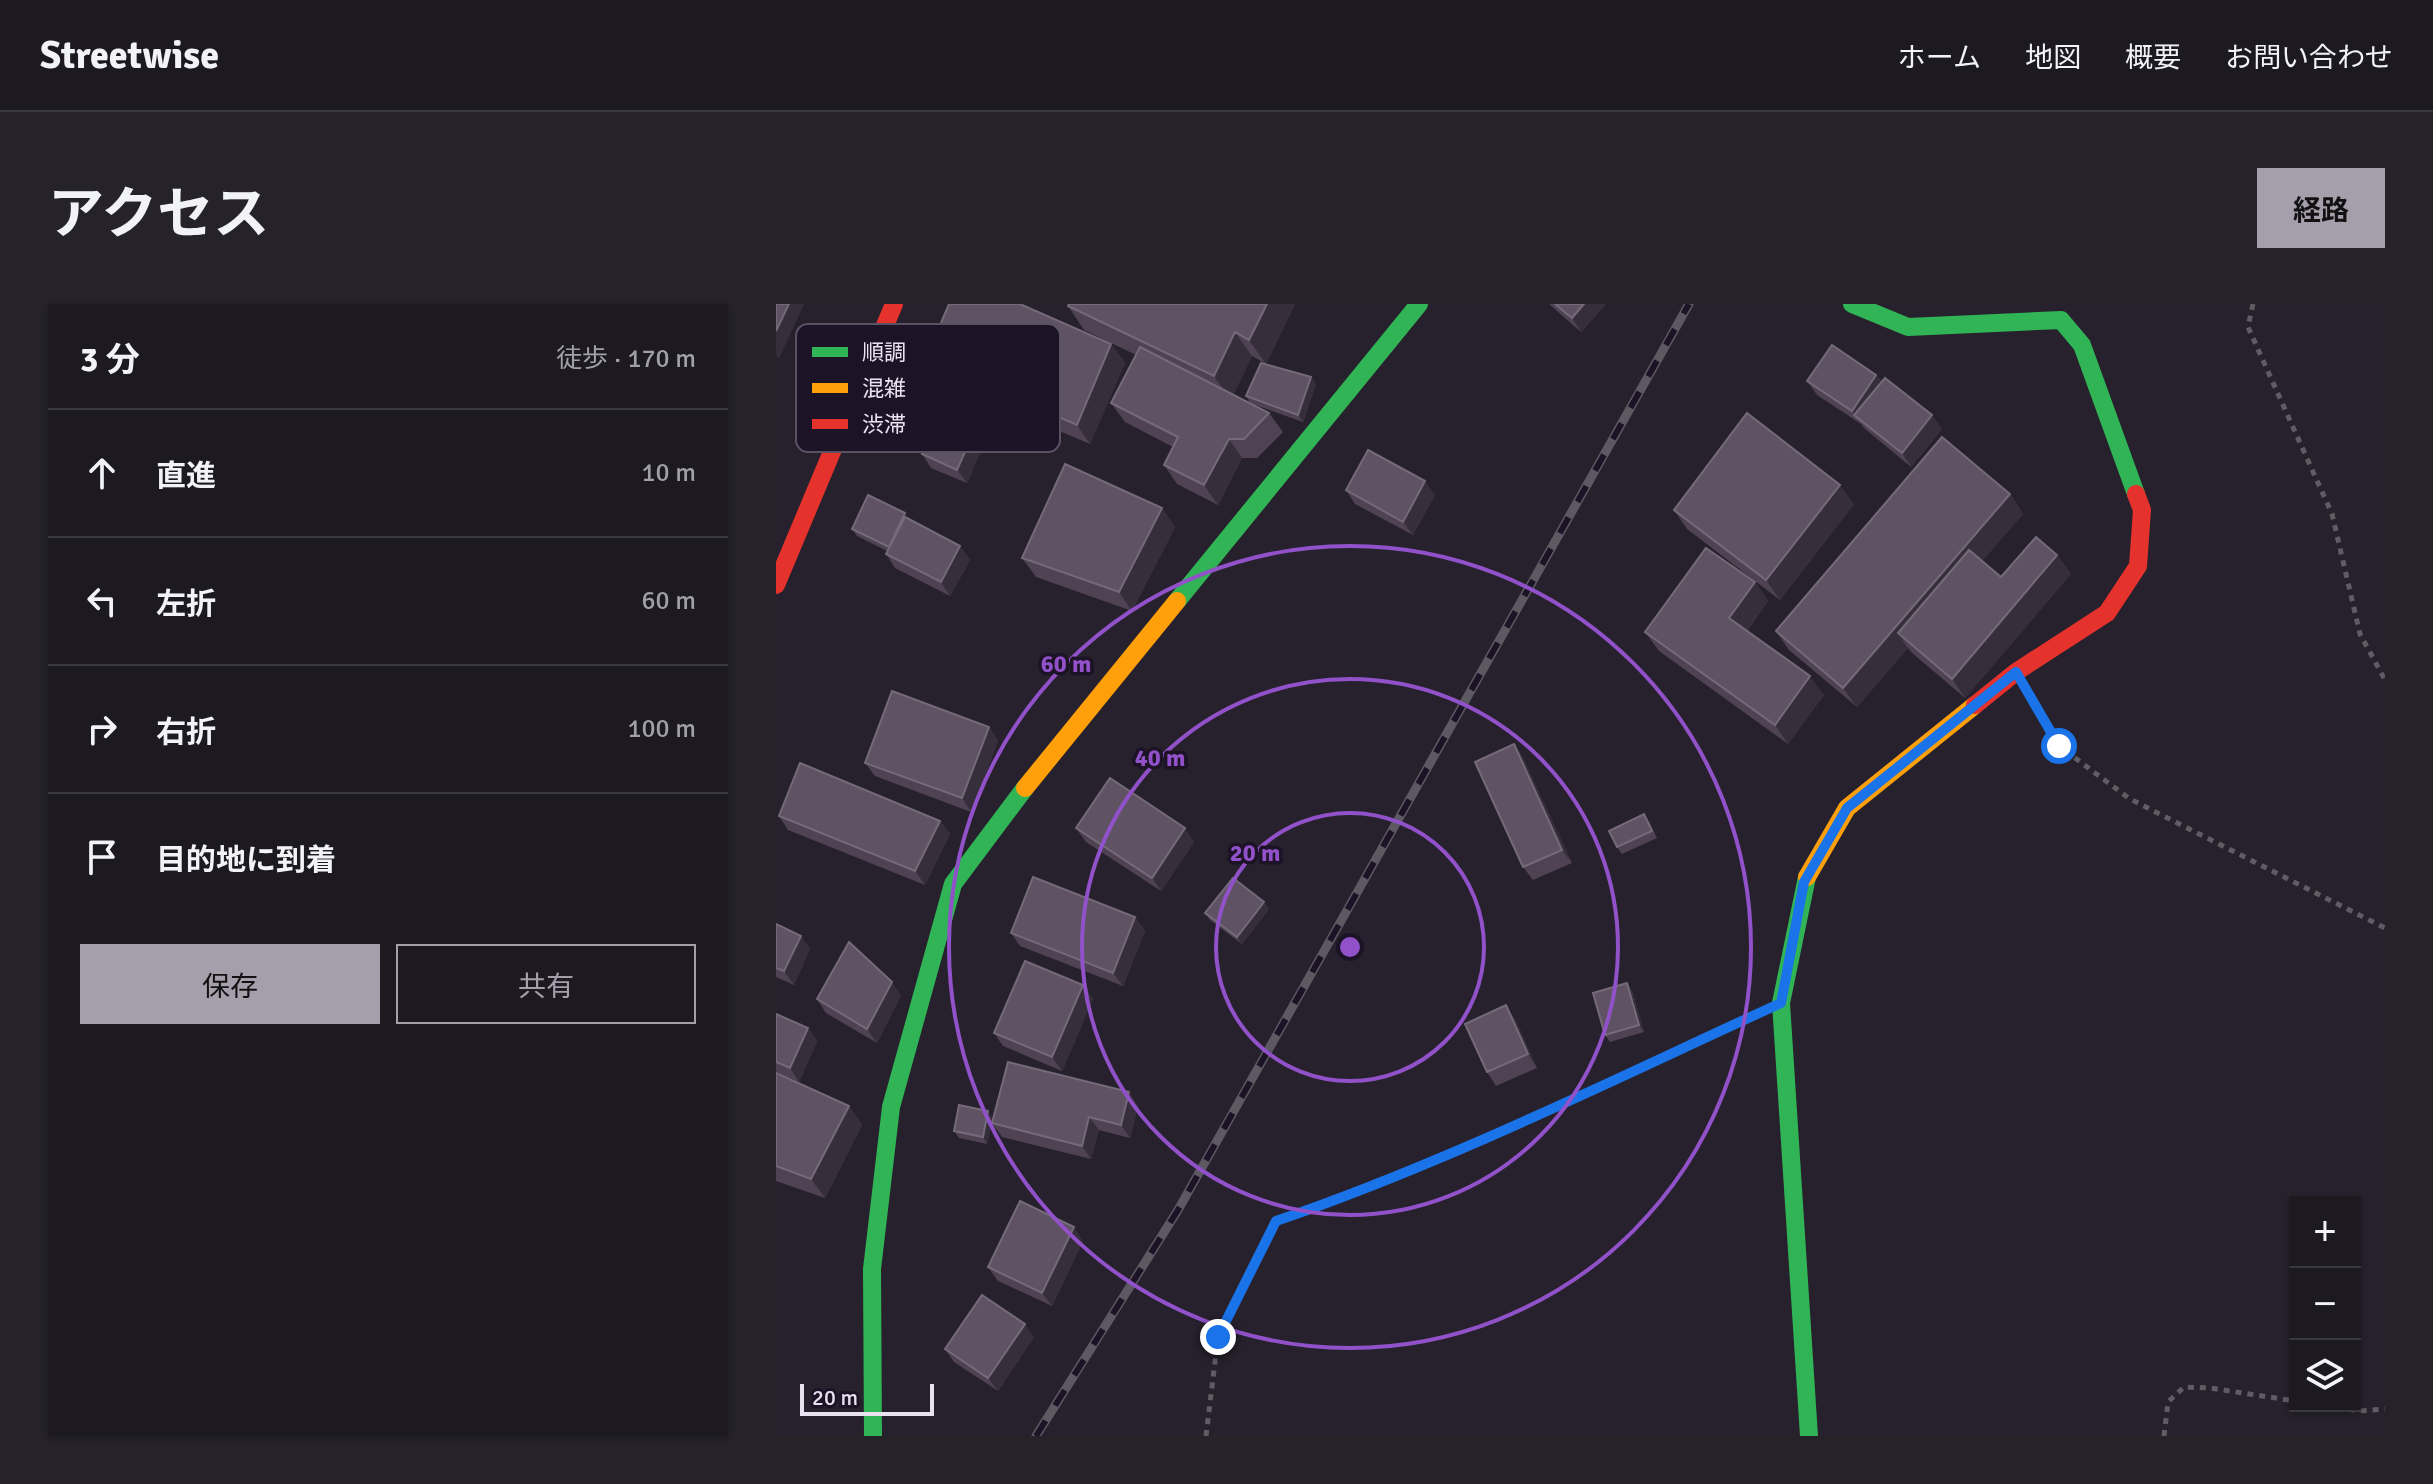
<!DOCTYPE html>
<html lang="ja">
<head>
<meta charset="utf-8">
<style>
	:root { --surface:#1c1921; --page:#25222a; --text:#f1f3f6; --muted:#a0a0a5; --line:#3a383f; --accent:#a59fac }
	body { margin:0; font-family:Signika,"Noto Sans JP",sans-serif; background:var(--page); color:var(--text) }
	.controls { position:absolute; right:24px; bottom:24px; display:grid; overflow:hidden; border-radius:0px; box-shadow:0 2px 6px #0004 }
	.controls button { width:72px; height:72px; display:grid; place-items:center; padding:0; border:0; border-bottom:2px solid var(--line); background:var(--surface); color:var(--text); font:40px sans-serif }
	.scale { position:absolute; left:24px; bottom:20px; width:134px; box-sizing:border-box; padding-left:8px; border:4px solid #e9e3f1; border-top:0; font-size:22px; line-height:28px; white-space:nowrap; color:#e9e3f1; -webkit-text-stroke:6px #1c1326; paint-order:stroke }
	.stop { position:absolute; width:24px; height:24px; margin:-18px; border:6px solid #1a73e8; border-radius:50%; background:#fff }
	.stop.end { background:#1a73e8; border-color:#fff; box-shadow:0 2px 8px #0008 }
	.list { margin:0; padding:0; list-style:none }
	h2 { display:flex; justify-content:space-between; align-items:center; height:104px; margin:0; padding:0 32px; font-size:34px }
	h2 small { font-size:26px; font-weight:400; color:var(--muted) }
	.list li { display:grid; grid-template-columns:52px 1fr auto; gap:24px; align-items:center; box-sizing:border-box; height:128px; padding:0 32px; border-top:2px solid var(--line) }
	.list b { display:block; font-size:30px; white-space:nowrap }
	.list em { font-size:26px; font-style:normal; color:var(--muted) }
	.actions { display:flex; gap:16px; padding:24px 32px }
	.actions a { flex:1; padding:18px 0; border:2px solid var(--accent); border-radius:0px; text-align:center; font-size:28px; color:var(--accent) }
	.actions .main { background:var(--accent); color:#111 }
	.icon { flex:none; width:44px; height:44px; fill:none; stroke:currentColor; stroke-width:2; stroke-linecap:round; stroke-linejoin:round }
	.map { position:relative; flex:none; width:1609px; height:1132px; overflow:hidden; border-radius:0px }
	header { display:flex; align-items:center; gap:48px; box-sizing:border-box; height:112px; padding:0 40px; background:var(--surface); border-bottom:2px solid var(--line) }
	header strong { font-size:38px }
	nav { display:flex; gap:44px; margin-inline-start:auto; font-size:28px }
	.intro { display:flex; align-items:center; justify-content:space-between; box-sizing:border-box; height:192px; padding:0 48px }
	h1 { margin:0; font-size:56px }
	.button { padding:20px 36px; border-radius:0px; background:var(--accent); color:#111; font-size:28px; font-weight:700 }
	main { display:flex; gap:48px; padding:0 48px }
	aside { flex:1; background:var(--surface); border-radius:0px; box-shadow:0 2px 6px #0004 }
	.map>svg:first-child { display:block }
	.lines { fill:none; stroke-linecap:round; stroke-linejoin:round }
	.path { stroke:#5f5d63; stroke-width:5; stroke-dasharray:6 6; stroke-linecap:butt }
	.fast { stroke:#30b455; stroke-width:18 }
	.slow { stroke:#ff9f0a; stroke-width:18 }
	.jam { stroke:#e5322d; stroke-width:18 }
	.rail-casing { stroke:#5c5962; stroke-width:9 }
	.rail { stroke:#1c1326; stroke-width:6; stroke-dasharray:18; stroke-linecap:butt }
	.wall { fill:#4f4252 }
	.shaded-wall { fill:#372e3c }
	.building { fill:#5f5363; stroke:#756a79; stroke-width:2 }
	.route { stroke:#1a73e8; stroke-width:10 }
	.ring { fill:none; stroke:#9151c9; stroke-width:4 }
	.key { fill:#1c1326; stroke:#5a5163; stroke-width:2 }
	.key-label { font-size:22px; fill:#e9e3f1 }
	.centre { fill:#9151c9; stroke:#1c1326; stroke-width:4 }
	.ring-label { font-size:24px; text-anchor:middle; font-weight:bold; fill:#9151c9; stroke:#1c1326; stroke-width:7; stroke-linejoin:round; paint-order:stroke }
</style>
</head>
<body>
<header>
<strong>Streetwise</strong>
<nav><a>ホーム</a><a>地図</a><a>概要</a><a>お問い合わせ</a></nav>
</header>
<div class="intro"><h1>アクセス</h1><a class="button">経路</a></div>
<main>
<aside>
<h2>3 分<small>徒歩 · 170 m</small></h2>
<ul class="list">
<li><svg class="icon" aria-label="ahead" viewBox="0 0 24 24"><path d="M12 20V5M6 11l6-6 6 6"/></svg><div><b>直進</b></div><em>10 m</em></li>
<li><svg class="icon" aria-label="left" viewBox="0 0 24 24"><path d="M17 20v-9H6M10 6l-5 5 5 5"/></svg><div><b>左折</b></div><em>60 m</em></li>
<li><svg class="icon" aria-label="right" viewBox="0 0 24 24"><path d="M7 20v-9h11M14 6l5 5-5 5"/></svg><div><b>右折</b></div><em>100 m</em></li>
<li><svg class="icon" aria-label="arrive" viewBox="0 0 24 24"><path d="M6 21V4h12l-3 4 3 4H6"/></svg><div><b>目的地に到着</b></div></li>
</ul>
<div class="actions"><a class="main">保存</a><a>共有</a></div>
</aside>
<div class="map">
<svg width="1609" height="1132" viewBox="0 0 1609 1132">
	<rect width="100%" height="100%" fill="#26212c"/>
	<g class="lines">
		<path class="path" d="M 1477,0 L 1472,23 L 1556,210 L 1584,330 L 1609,376
			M 1263,407 L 1283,442 L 1354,495 L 1609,624
			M 1549,1102 L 1583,1107 L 1609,1105
			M 430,1132 L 442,1033 L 500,917 C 658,863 809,788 960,719
			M 1388,1132 L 1392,1098 L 1408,1083 L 1434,1084 L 1519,1097"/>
		<path class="fast" d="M 1076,0 L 1132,23 L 1285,16 L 1306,41 L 1360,190
			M 401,297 L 643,0
			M 1031,573 L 1005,699 L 1033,1132
			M 97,1132 L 96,965 L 115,803 L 177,580 L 249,484"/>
		<path class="slow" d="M 249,484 L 401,297
			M 1031,573 L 1071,504 L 1199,401"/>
		<path class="jam" d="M 0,281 L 118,0
			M 1199,401 L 1240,368 L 1331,309 L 1362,262 L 1366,206 L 1360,190"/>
		<g class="rail-casing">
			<path id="rail" d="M 260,1132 L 402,906 L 913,0"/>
		</g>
		<use href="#rail" class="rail"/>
	</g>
	<path class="wall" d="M 519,0 L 490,60 L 476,52 L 457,91 L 493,109 L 507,128 L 481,154 L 466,154 L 442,201 L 401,180 L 388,161 L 397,143 L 349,118 L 335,99 L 360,51 L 308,26 L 292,2 Z
		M 773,0 L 830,0 L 805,28 Z
		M 335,40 L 349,59 L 314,140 L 255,115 L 247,133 L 154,94 L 141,75 Z
		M 1100,71 L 1106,78 L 1156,111 L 1166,125 L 1135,163 L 1088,124 L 1085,120 L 1041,91 L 1031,77 Z
		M 540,80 L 527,118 L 474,99 L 470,92 Z
		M 120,129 L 210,135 L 191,179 L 155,164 L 146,150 L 130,143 Z
		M 570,186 L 659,191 L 637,231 L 579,200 Z
		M 1234,190 L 1247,210 L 1206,257 L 1225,273 L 1281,251 L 1295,270 L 1189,394 L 1135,348 L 1132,344 L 1081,403 L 1013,346 L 1000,327 Z
		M 1078,200 L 1004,296 L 911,225 L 898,206 Z
		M 386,204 L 399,223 L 356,307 L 260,273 L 246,254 Z
		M 134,215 L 184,242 L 194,256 L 174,292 L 119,264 L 110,250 L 111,247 L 81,232 L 76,225 Z
		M 979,278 L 992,297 L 971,327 L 1048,391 L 1012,440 L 883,347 L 869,328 Z
		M 213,423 L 222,437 L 195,508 L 99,472 L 89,459 Z
		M 738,440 L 747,454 L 796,559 L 757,576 L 747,563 Z
		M 3,512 L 164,517 L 174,530 L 149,581 L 12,526 Z
		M 873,517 L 881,534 L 846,550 L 841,543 Z
		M 300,524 L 418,538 L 385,587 L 310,538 Z
		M 493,605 L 466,640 L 434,616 L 429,609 Z
		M 359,613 L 369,627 L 347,682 L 244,642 L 235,629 Z
		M 0,620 L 25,632 L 34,645 L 18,681 L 0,673 Z
		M 307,681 L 317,695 L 286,767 L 227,742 L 218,729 Z
		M 856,686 L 868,728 L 834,738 L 829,731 Z
		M 125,691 L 101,739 L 50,709 L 41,695 Z
		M 0,710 L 32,724 L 41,737 L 23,778 L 0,768 Z
		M 739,715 L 761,764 L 720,782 L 711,768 Z
		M 0,769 L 73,802 L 86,821 L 49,894 L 0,877 Z
		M 353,788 L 362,802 L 354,834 L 323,826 L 315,855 L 226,833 L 216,819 Z
		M 217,814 L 211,840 L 183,834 L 178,827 Z
		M 307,937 L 276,1002 L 222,977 L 212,963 Z
		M 258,1033 L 222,1087 L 178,1058 L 169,1045 Z"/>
	<path class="shaded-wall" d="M 13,0 L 28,0 L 3,55 L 0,51 L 0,27 Z
		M 491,0 L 519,0 L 490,60 L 473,36 Z
		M 808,0 L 830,0 L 805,28 L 796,14 Z
		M 459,28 L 476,52 L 455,96 L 438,72 Z
		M 335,40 L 349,59 L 314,140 L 301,121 Z
		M 1100,71 L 1110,84 L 1079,111 L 1076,107 Z
		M 535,73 L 540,80 L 527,118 L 522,111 Z
		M 241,95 L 255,115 L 247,133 L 233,114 Z
		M 1156,111 L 1166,125 L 1135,163 L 1126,149 Z
		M 201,121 L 210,135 L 191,179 L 181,166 Z
		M 453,135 L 466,154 L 442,201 L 428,181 Z
		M 649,177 L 659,191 L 637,231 L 627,218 Z
		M 1064,181 L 1078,200 L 1004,296 L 990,276 Z
		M 1234,190 L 1247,210 L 1135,340 L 1122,329 L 1132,344 L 1081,403 L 1067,384 Z
		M 386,204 L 399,223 L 356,307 L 343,288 Z
		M 184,242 L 194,256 L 174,292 L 165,278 Z
		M 1281,251 L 1295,270 L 1189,394 L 1176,375 Z
		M 979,278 L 992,297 L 966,333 L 953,314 Z
		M 1034,372 L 1048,391 L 1012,440 L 999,421 Z
		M 213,423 L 222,437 L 195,508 L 186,494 Z
		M 738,440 L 747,454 L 796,559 L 786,546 Z
		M 164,517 L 174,530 L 149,581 L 139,567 Z
		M 409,524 L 418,538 L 385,587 L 376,574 Z
		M 488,598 L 493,605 L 466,640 L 461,633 Z
		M 359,613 L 369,627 L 347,682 L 337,669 Z
		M 25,632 L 34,645 L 18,681 L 8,667 Z
		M 116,678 L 125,691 L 101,739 L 91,725 Z
		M 851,679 L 856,686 L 868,728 L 863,721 Z
		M 307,681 L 317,695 L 286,767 L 276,753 Z
		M 730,701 L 739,715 L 761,764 L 752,750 Z
		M 32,724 L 41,737 L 23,778 L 14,764 Z
		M 353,788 L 362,802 L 354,834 L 345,821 Z
		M 73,802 L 86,821 L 49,894 L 35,875 Z
		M 212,807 L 217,814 L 211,840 L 207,833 Z
		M 313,813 L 323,826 L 315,855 L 306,842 Z
		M 298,923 L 307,937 L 276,1002 L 266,989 Z
		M 249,1020 L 258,1033 L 222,1087 L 212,1074 Z"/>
	<path class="building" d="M 0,0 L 13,0 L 0,27 Z
		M 173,0 L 244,0 L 335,40 L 301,121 L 241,95 L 233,114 L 141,75 Z
		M 293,0 L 491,0 L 473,36 L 459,28 L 438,72 L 292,2 Z
		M 779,0 L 808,0 L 796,14 Z
		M 1056,41 L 1100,71 L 1076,107 L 1031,77 Z
		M 364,43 L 493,109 L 468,135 L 453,135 L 428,181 L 388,161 L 402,133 L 335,99 Z
		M 485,59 L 535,73 L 522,111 L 470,92 Z
		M 1109,74 L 1156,111 L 1126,149 L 1078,111 Z
		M 137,93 L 201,121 L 181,166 L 146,150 L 149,143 L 120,129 Z
		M 971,109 L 1064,181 L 990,276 L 898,206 Z
		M 1166,133 L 1234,190 L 1067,384 L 1000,327 Z
		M 592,146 L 649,177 L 627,218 L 570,186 Z
		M 289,160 L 386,204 L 343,288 L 246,254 Z
		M 92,191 L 129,209 L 113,243 L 76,225 Z
		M 129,213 L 184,242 L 165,278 L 110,250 Z
		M 1260,233 L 1281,251 L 1176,375 L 1122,329 L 1193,246 L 1225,273 Z
		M 930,244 L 979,278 L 953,314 L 1034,372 L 999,421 L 869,328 Z
		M 116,387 L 213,423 L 186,494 L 89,459 Z
		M 738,440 L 786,546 L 747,563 L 699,458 Z
		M 24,459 L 164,517 L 139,567 L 3,512 Z
		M 334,474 L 409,524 L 376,574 L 300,524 Z
		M 868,510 L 876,527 L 841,543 L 833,527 Z
		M 257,573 L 359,613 L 337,669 L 235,629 Z
		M 457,574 L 488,598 L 461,633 L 429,609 Z
		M 0,620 L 25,632 L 8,667 L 0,664 Z
		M 73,638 L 116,678 L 91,725 L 41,695 Z
		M 249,657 L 307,681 L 276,753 L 218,729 Z
		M 851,679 L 863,721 L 829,731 L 817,689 Z
		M 730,701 L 752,750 L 711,768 L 689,720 Z
		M 0,710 L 32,724 L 14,764 L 0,758 Z
		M 232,758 L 353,788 L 345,821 L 313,813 L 306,842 L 216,819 Z
		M 0,769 L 73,802 L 35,875 L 0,862 Z
		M 183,801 L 212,807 L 207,833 L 178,827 Z
		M 244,897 L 298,923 L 266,989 L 212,963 Z
		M 206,991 L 249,1020 L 212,1074 L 169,1045 Z"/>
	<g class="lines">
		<path class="route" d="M 442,1033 L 500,917 C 673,858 838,775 1005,699 L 1028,578 L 1071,504 L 1240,368 L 1283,442"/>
	</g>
	<g class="ring">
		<circle cx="574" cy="643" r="134"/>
		<circle cx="574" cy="643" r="268"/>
		<circle cx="574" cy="643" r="401"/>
	</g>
	<rect x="20" y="20" width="264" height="128" rx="12" class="key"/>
	<rect x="36" y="43" width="36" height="10" fill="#30b455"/>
	<rect x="36" y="79" width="36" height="10" fill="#ff9f0a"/>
	<rect x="36" y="115" width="36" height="10" fill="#e5322d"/>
	<g class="key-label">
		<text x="86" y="56">順調</text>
		<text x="86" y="92">混雑</text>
		<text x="86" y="128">渋滞</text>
	</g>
	<circle cx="574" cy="643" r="12" class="centre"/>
	<g class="ring-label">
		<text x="290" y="368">60 m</text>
		<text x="384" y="462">40 m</text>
		<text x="479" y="557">20 m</text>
	</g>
</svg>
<div class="controls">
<button>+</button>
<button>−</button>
<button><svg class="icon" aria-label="layers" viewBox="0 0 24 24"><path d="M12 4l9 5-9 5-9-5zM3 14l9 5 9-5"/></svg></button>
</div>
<div class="scale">20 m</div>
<div class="stop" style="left:1283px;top:442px"></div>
<div class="stop end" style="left:442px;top:1033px"></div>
</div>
</main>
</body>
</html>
